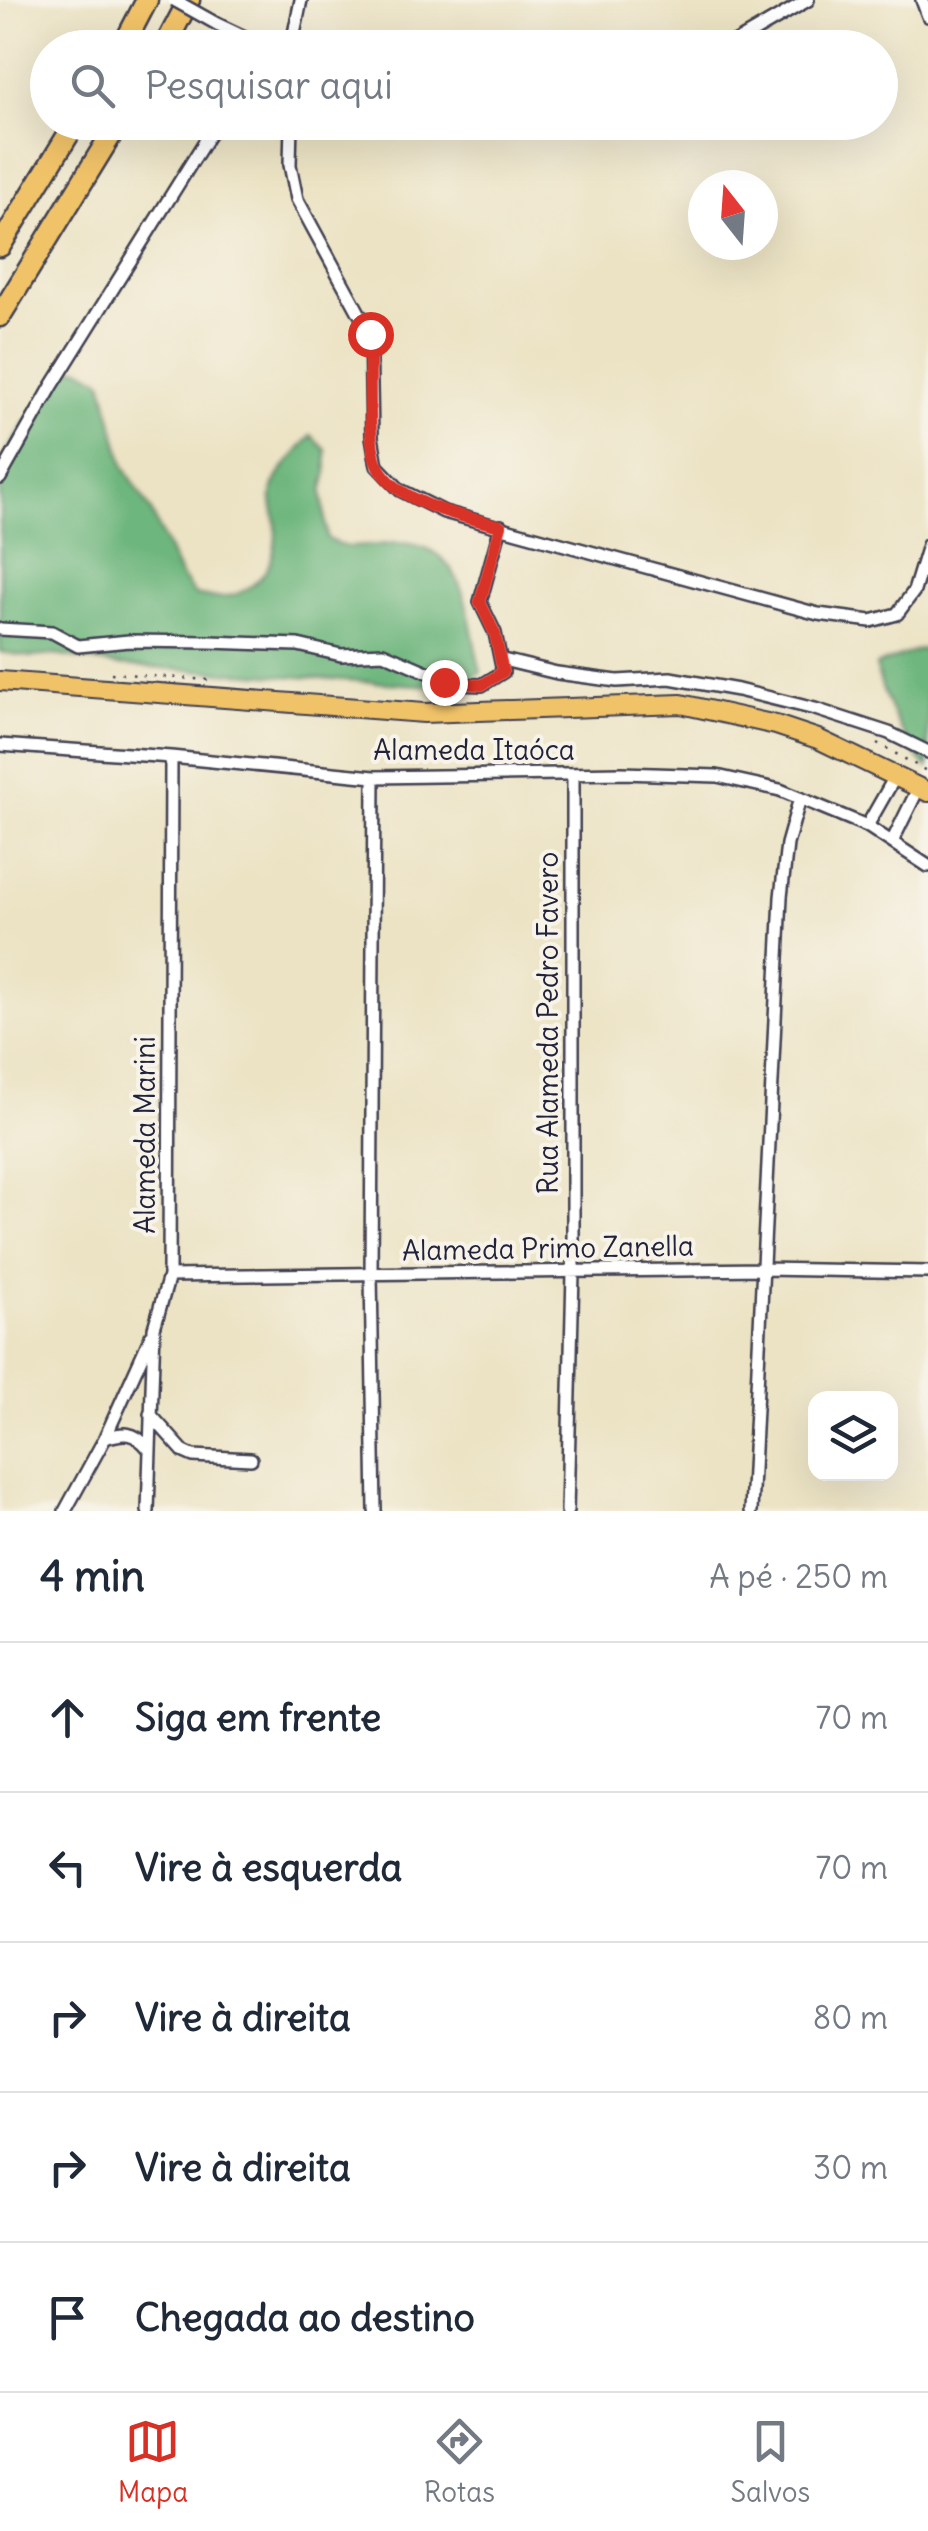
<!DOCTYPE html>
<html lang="pt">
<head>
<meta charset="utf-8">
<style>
	:root { --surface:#fff; --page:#f6f6f7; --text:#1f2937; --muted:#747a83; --line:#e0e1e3; --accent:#d93025 }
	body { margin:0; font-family:Delius,sans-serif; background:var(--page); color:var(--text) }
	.controls { position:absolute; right:30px; bottom:30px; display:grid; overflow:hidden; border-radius:20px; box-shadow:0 10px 40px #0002 }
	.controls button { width:90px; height:90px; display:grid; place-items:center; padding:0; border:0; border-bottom:2px solid var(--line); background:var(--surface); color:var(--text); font:50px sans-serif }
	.compass { position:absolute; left:688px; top:170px; width:90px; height:90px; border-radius:50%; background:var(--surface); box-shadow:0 10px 40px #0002; rotate:343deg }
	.stop { position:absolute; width:30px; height:30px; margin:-22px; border:8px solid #d93025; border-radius:50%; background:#fff }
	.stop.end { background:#d93025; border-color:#fff; box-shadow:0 2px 10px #0008 }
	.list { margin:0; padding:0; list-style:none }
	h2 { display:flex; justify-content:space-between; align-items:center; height:130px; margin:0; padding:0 40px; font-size:42px }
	h2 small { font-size:32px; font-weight:400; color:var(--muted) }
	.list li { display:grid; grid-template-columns:65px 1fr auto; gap:30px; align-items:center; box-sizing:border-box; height:150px; padding:0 40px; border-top:2px solid var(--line) }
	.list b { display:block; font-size:38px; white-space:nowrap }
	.list em { font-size:32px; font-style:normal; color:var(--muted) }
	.icon { flex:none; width:55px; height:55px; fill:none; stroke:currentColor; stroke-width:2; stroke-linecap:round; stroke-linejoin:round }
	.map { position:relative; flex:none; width:928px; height:1511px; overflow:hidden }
	.search { position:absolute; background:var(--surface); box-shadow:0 10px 40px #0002; left:30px; right:30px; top:30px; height:110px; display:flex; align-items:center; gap:25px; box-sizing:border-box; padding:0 35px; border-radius:55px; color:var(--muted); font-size:38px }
	.sheet { height:880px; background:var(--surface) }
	nav { display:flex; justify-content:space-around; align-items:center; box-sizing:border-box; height:140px; border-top:2px solid var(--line); background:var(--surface); font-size:28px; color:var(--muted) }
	nav a { display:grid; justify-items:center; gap:5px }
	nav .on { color:var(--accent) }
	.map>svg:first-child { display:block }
	.forest { fill:#6db67d; stroke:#486c5c; stroke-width:2.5 }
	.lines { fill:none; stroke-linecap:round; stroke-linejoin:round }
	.minor-casing { stroke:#403f50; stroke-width:16 }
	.primary-casing { stroke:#403f50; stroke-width:22 }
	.motorway-casing { stroke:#403f50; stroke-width:25 }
	.path { stroke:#403f50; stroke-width:2.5; stroke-dasharray:2.5 8; stroke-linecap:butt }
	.minor { stroke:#fff; stroke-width:11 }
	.primary { stroke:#f1c369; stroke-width:18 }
	.motorway { stroke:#f1c369; stroke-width:20 }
	.minor-bridge-casing { stroke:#403f50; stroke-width:16; stroke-linecap:butt }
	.minor-bridge { stroke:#fff; stroke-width:11 }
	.route { stroke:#d93025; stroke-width:12 }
	.labels { text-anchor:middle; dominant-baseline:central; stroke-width:8; stroke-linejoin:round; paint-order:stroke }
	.street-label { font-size:28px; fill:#22223b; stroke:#f7f3e8 }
</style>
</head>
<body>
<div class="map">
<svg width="928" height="1511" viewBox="0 0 928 1511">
	<rect width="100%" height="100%" fill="#f7f3e8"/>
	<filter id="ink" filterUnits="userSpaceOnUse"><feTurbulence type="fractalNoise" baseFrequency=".01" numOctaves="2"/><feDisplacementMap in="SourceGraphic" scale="20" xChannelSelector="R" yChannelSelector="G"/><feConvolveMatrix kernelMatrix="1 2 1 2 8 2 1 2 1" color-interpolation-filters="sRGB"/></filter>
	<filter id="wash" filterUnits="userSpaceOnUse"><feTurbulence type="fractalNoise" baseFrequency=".0048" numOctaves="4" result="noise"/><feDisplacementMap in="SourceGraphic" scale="40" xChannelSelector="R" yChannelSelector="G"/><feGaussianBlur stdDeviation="2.25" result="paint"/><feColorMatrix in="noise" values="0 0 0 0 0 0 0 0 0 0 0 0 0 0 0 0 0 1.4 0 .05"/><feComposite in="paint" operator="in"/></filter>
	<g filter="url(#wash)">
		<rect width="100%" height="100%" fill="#ece3c4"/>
		<path class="forest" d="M 71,368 L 82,369 L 102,380 L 124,467 L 150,509 L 180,575 L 195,595 C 240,606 276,579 276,531 C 277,515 268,502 274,485 C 282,466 299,452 311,435 L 326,450 L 327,472 L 322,492 L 327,538 C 349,552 354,546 378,545 C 388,544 400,542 410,544 C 470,552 468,627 481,672 L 462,683 L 433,686 L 116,665 L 55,655 L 31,657 L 0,652 L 0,463 L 26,422 Z
			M 920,649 L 928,650 L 928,768 C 908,752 880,690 876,665 Z"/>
	</g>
	<g filter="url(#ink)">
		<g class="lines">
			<g class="minor-casing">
				<path id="minor" d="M 922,0 L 928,16
					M 217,24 L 268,48
					M 291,48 L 301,0
					M 726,48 L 808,0
					M 291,122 L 290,165 L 297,199 L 370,333 L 372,437 L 377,466 L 400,490 L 444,512 L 818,614 L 871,621 L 897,614 L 914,591 L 928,545
					M 0,478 L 52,386 L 217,122
					M 0,629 L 52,632 L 78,646 L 129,641 L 210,642 L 298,645 L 341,655 L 383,653 L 455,684 L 482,685 L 503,672 L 495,633 L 480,602 L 501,526
					M 503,660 L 557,673 L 617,681 L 670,678 L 738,690 L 815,709 L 889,733 L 928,752
					M 0,745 L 171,757 L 374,777 L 622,773 L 717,776 L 780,790 L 867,826 L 928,866
					M 374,777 L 371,1275 L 375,1511
					M 867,826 L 896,775
					M 893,840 L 919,787
					M 169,1276 L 764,1269 L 928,1272
					M 150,1414 L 184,1452 L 193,1456 L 251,1459
					M 105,1438 C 124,1432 134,1431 148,1448
					M 65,1511 L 105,1438 L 151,1336
					M 148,1511 L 154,1328 L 169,1276 L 171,757
					M 567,1511 L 573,1273 L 573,774
					M 751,1511 L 781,897 L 787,844 L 800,798"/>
			</g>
			<g class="primary-casing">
				<path id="primary" d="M 0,681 L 424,713 L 681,704 L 776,725 L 818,739 L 928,792"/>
			</g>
			<g class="motorway-casing">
				<path id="motorway" d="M 122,48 L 147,0
					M 164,48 L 189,0
					M 0,246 L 76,122
					M 0,316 L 119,122"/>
			</g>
			<path class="path" d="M 111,673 L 208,680
				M 877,743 L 928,772"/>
			<use href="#minor" class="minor"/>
			<use href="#primary" class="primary"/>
			<use href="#motorway" class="motorway"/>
			<g class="minor-bridge-casing">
				<path id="minor-bridge" d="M 174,0 L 217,24"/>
			</g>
			<use href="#minor-bridge" class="minor-bridge"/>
		</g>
	</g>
	<g class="lines" filter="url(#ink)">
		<path class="route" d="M 370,334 C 371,362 366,444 378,466 C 397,504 464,517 501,526 L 480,602 L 495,634 L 503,672 L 482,685 L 444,682"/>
	</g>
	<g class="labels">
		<g class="street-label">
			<text x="474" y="750">Alameda Itaóca</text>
			<text transform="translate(548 1023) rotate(-90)">Rua Alameda Pedro Favero</text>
			<text transform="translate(145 1135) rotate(-90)">Alameda Marini</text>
			<text transform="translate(548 1248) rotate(-1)">Alameda Primo Zanella</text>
		</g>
	</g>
</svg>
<div class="controls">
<button><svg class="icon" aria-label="layers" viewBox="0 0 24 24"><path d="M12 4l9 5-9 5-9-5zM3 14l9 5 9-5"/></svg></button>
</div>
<svg class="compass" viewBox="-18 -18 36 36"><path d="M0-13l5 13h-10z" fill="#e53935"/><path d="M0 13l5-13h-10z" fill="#747a83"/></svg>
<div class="stop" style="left:370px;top:334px"></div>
<div class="stop end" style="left:444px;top:682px"></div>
<div class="search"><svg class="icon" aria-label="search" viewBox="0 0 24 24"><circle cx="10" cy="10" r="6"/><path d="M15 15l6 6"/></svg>Pesquisar aqui</div>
</div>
<section class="sheet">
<h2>4 min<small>A pé · 250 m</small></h2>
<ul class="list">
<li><svg class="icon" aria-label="ahead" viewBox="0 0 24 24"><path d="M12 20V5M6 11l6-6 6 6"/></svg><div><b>Siga em frente</b></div><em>70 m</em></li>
<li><svg class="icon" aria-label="left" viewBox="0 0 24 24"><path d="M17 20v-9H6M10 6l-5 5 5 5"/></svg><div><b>Vire à esquerda</b></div><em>70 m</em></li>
<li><svg class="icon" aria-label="right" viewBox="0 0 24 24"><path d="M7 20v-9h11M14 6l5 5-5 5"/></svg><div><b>Vire à direita</b></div><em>80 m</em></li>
<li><svg class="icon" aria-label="right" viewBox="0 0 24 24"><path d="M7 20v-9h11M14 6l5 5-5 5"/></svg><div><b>Vire à direita</b></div><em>30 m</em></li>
<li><svg class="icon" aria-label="arrive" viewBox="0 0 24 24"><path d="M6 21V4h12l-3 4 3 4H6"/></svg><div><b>Chegada ao destino</b></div></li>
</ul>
</section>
<nav>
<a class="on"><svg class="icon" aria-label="map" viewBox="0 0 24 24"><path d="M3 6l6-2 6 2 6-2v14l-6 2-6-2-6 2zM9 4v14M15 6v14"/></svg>Mapa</a>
<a><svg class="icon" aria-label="directions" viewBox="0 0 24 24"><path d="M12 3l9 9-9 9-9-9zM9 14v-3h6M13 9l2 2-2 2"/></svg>Rotas</a>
<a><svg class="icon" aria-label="saved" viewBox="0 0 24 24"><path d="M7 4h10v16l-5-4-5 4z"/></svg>Salvos</a>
</nav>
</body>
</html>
